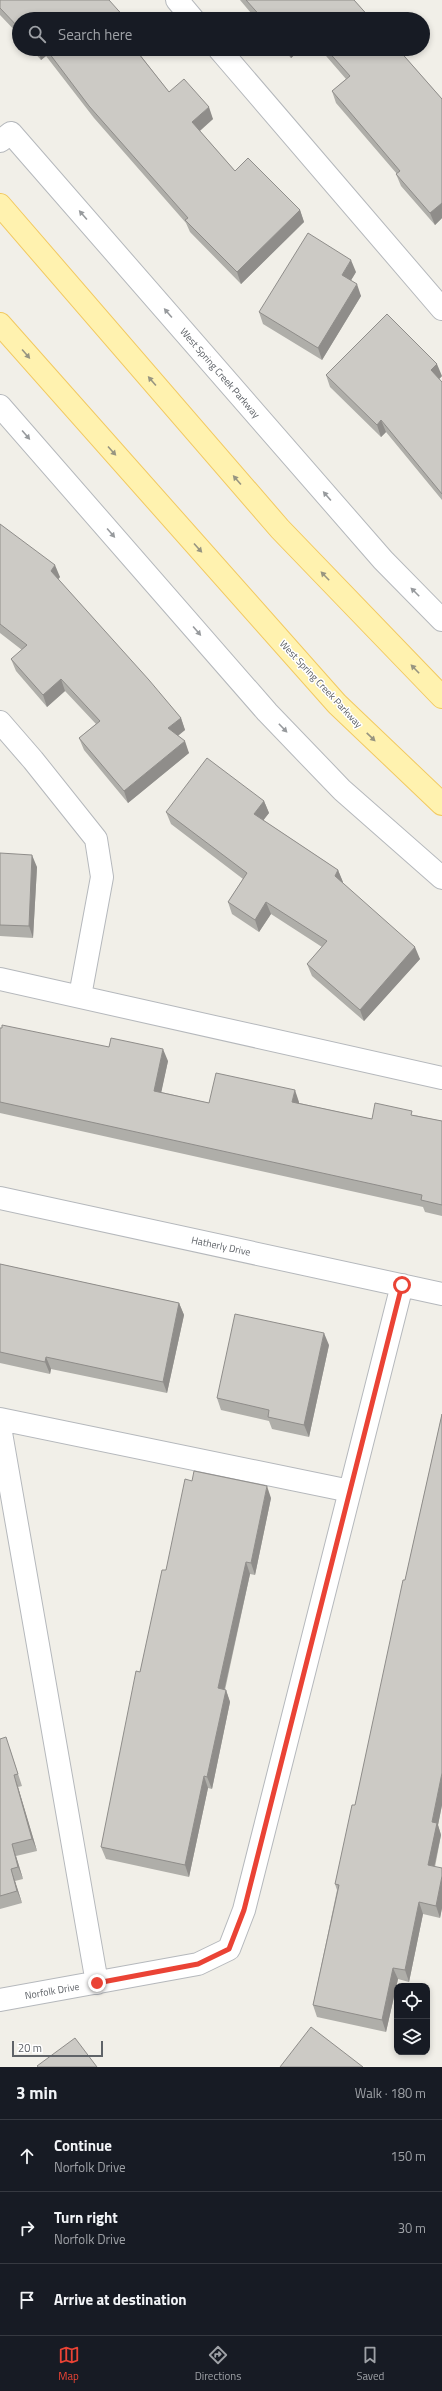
<!DOCTYPE html>
<html lang="en">
<head>
<meta charset="utf-8">
<style>
	:root { --surface:#171b24; --page:#242831; --text:#f1f3f6; --muted:#9ea1a6; --line:#363941; --accent:#ea4335 }
	body { margin:0; font-family:"Titillium Web",sans-serif; background:var(--page); color:var(--text) }
	.controls { position:absolute; right:12px; bottom:12px; display:grid; overflow:hidden; border-radius:8px; box-shadow:0 2px 6px #0003 }
	.controls button { width:36px; height:36px; display:grid; place-items:center; padding:0; border:0; border-bottom:1px solid var(--line); background:var(--surface); color:var(--text); font:20px sans-serif }
	.scale { position:absolute; left:12px; bottom:10px; width:91px; box-sizing:border-box; padding-left:4px; border:2px solid #5f6368; border-top:0; font-size:11px; line-height:14px; white-space:nowrap; color:#5f6368; -webkit-text-stroke:3px #fff; paint-order:stroke }
	.stop { position:absolute; width:12px; height:12px; margin:-9px; border:3px solid #ea4335; border-radius:50%; background:#fff }
	.stop.end { background:#ea4335; border-color:#fff; box-shadow:0 1px 4px #0008 }
	.list { margin:0; padding:0; list-style:none }
	h2 { display:flex; justify-content:space-between; align-items:center; height:52px; margin:0; padding:0 16px; font-size:17px }
	h2 small { font-size:13px; font-weight:400; color:var(--muted) }
	.list li { display:grid; grid-template-columns:26px 1fr auto; gap:12px; align-items:center; box-sizing:border-box; height:72px; padding:0 16px; border-top:1px solid var(--line) }
	.list b { display:block; font-size:15px; white-space:nowrap }
	.list p { margin:0; font-size:13px; white-space:nowrap; color:var(--muted) }
	.list em { font-size:13px; font-style:normal; color:var(--muted) }
	.icon { flex:none; width:22px; height:22px; fill:none; stroke:currentColor; stroke-width:2; stroke-linecap:round; stroke-linejoin:round }
	.map { position:relative; flex:none; width:442px; height:2067px; overflow:hidden }
	.search { position:absolute; background:var(--surface); box-shadow:0 2px 6px #0003; left:12px; right:12px; top:12px; height:44px; display:flex; align-items:center; gap:10px; box-sizing:border-box; padding:0 14px; border-radius:22px; color:var(--muted); font-size:15px }
	.sheet { height:268px; background:var(--surface) }
	nav { display:flex; justify-content:space-around; align-items:center; box-sizing:border-box; height:56px; border-top:1px solid var(--line); background:var(--surface); font-size:11px; color:var(--muted) }
	nav a { display:grid; justify-items:center; gap:2px }
	nav .on { color:var(--accent) }
	.map>svg:first-child { display:block }
	.lines { fill:none; stroke-linecap:round; stroke-linejoin:round }
	.minor-casing { stroke:#b5b8bc; stroke-width:24 }
	.major-casing { stroke:#f2c960; stroke-width:24 }
	.minor { stroke:#fff; stroke-width:22 }
	.major { stroke:#fff2af; stroke-width:22 }
	.wall { fill:#afaea9 }
	.shaded-wall { fill:#8f8d8a }
	.building { fill:#cccac5; stroke:#8f8d8a }
	.oneway { fill:#979a9d }
	.oneway2 { fill:#979581 }
	.route { stroke:#ea4335; stroke-width:5 }
	.labels { text-anchor:middle; dominant-baseline:central; stroke-width:3; stroke-linejoin:round; paint-order:stroke }
	.street-label { font-size:10px; fill:#5f6368; stroke:#fff }
</style>
</head>
<body>
<div class="map">
<svg width="442" height="2067" viewBox="0 0 442 2067">
	<rect width="100%" height="100%" fill="#f1efe8"/>
	<g class="lines">
		<g class="minor-casing">
			<path id="minor" d="M 177,0 L 193,19
				M 219,49 L 442,309
				M 0,141 L 11,133 L 383,560 L 442,620
				M 0,406 L 267,712 L 342,790 L 442,878
				M 0,722 L 33,760 L 96,839 L 102,877 L 80,996
				M 0,979 L 442,1078
				M 0,1198 L 442,1294
				M 0,1419 L 350,1491
				M 0,1427 L 97,1983
				M 0,2000 L 198,1964 L 229,1949 L 244,1910 L 402,1285"/>
		</g>
		<g class="major-casing">
			<path id="major" d="M 0,205 L 280,529 L 442,697
				M 0,324 L 337,704 L 442,804"/>
		</g>
		<use href="#minor" class="minor"/>
		<use href="#major" class="major"/>
	</g>
	<path class="wall" d="M 0,0 L 19,19 L 19,35 L 0,15 Z
		M 240,0 L 354,0 L 371,19 L 256,19 Z
		M 31,49 L 142,49 L 138,52 L 169,92 L 213,119 L 200,131 L 235,171 L 300,210 L 304,222 L 241,284 L 190,232 L 186,223 L 94,118 L 46,56 L 41,60 Z
		M 283,49 L 301,49 L 291,58 Z
		M 320,49 L 398,49 L 442,99 L 442,218 L 435,225 L 401,186 L 396,174 L 397,174 L 336,103 L 332,91 L 346,79 Z
		M 356,272 L 351,280 L 361,296 L 322,360 L 263,324 L 259,312 Z
		M 326,375 L 442,376 L 439,379 L 442,382 L 442,500 L 386,432 L 381,437 L 330,387 Z
		M 0,524 L 60,577 L 58,579 L 181,718 L 185,730 L 178,736 L 189,753 L 128,803 L 84,750 L 79,738 L 96,724 L 65,691 L 47,707 L 16,671 L 11,659 L 22,650 L 0,633 Z
		M 264,801 L 269,813 L 263,820 L 338,870 L 343,883 L 420,959 L 364,1021 L 312,976 L 307,964 L 322,947 L 271,914 L 259,932 L 232,914 L 228,902 L 243,879 L 171,824 L 166,812 Z
		M 0,853 L 37,867 L 33,938 L 0,936 Z
		M 0,1028 L 168,1061 L 161,1092 L 209,1103 L 299,1102 L 299,1103 L 372,1119 L 414,1115 L 442,1121 L 442,1216 L 425,1212 L 423,1207 L 0,1113 Z
		M 0,1264 L 179,1303 L 184,1315 L 167,1393 L 51,1369 L 50,1374 L 0,1363 Z
		M 329,1345 L 309,1437 L 272,1429 L 269,1421 L 221,1410 L 217,1398 Z
		M 442,1414 L 442,1805 L 438,1825 L 441,1835 L 435,1867 L 442,1868 L 442,1908 L 440,1918 L 423,1914 L 409,1982 L 398,1979 L 386,2032 L 317,2017 L 313,2005 L 337,1890 L 335,1884 L 355,1805 Z
		M 271,1498 L 255,1575 L 250,1574 L 225,1690 L 226,1690 L 230,1702 L 212,1789 L 208,1788 L 189,1877 L 106,1859 L 101,1847 L 140,1672 L 166,1570 Z
		M 0,1739 L 10,1749 L 22,1786 L 18,1787 L 37,1851 L 16,1856 L 23,1879 L 15,1881 L 22,1903 L 0,1909 Z"/>
	<path class="shaded-wall" d="M 38,49 L 43,49 L 46,56 L 41,60 Z
		M 133,49 L 142,49 L 135,54 Z
		M 288,49 L 301,49 L 291,58 Z
		M 209,107 L 213,119 L 196,134 L 192,122 Z
		M 442,203 L 442,218 L 435,225 L 430,213 Z
		M 300,210 L 304,222 L 241,284 L 237,272 Z
		M 351,260 L 356,272 L 347,287 L 342,275 Z
		M 357,284 L 361,296 L 322,360 L 318,348 Z
		M 437,364 L 442,376 L 436,382 L 431,370 Z
		M 381,420 L 386,432 L 381,437 L 377,425 Z
		M 55,565 L 60,577 L 55,583 L 51,571 Z
		M 61,679 L 65,691 L 47,707 L 43,695 Z
		M 181,718 L 185,730 L 172,740 L 168,728 Z
		M 185,741 L 189,753 L 128,803 L 124,791 Z
		M 264,801 L 269,813 L 259,826 L 254,814 Z
		M 32,855 L 37,867 L 33,938 L 29,926 Z
		M 338,870 L 343,882 L 339,888 L 335,876 Z
		M 266,902 L 271,914 L 259,932 L 255,920 Z
		M 415,947 L 420,959 L 364,1021 L 360,1010 Z
		M 163,1049 L 168,1061 L 159,1103 L 154,1091 Z
		M 295,1090 L 299,1102 L 297,1114 L 292,1102 Z
		M 179,1303 L 184,1315 L 167,1393 L 163,1382 Z
		M 324,1333 L 329,1345 L 309,1437 L 304,1425 Z
		M 46,1357 L 51,1369 L 50,1374 L 45,1362 Z
		M 267,1486 L 271,1498 L 255,1575 L 251,1563 Z
		M 246,1562 L 250,1574 L 222,1700 L 218,1688 Z
		M 226,1690 L 230,1702 L 212,1789 L 207,1777 Z
		M 442,1773 L 442,1805 L 438,1825 L 441,1835 L 432,1877 L 428,1865 L 432,1822 Z
		M 14,1775 L 18,1787 L 37,1851 L 32,1839 Z
		M 204,1776 L 208,1788 L 189,1877 L 185,1865 Z
		M 12,1844 L 16,1856 L 23,1879 L 18,1867 Z
		M 11,1869 L 15,1881 L 22,1903 L 17,1891 Z
		M 442,1876 L 442,1908 L 440,1918 L 436,1906 Z
		M 419,1902 L 423,1914 L 409,1982 L 405,1970 Z
		M 393,1968 L 398,1979 L 386,2032 L 382,2020 Z"/>
	<path class="building" d="M 0,0 L 109,0 L 126,19 L 19,19 L 19,28 L 0,8 Z
		M 246,0 L 354,0 L 371,19 L 263,19 Z
		M 46,49 L 135,49 L 169,92 L 184,79 L 209,107 L 192,122 L 235,171 L 248,158 L 300,210 L 237,272 L 185,220 L 188,218 L 89,106 Z
		M 326,49 L 398,49 L 442,99 L 442,203 L 430,213 L 396,174 L 400,171 L 332,91 L 350,76 Z
		M 308,233 L 351,260 L 342,275 L 357,284 L 318,348 L 259,312 Z
		M 387,314 L 437,364 L 431,370 L 442,382 L 442,494 L 381,420 L 377,425 L 326,375 Z
		M 0,524 L 55,565 L 51,571 L 149,680 L 181,718 L 168,728 L 185,741 L 124,791 L 79,738 L 100,721 L 61,679 L 43,695 L 11,659 L 27,645 L 0,624 Z
		M 207,758 L 264,801 L 254,814 L 338,870 L 335,876 L 415,947 L 360,1010 L 307,964 L 327,941 L 266,902 L 255,920 L 228,902 L 247,873 L 166,812 Z
		M 0,853 L 32,855 L 29,926 L 0,925 Z
		M 2,1025 L 109,1047 L 111,1038 L 163,1049 L 154,1091 L 209,1103 L 216,1073 L 295,1090 L 292,1102 L 372,1119 L 375,1103 L 412,1111 L 411,1115 L 442,1121 L 442,1205 L 421,1200 L 422,1195 L 0,1102 L 0,1028 L 2,1028 Z
		M 0,1264 L 179,1303 L 163,1382 L 46,1357 L 45,1362 L 0,1352 Z
		M 235,1314 L 324,1333 L 304,1425 L 268,1417 L 269,1410 L 217,1398 Z
		M 442,1414 L 442,1773 L 432,1822 L 437,1823 L 428,1865 L 442,1868 L 442,1876 L 436,1906 L 419,1902 L 405,1970 L 393,1968 L 382,2020 L 313,2005 L 339,1885 L 335,1884 L 352,1805 L 355,1805 L 403,1580 L 405,1580 Z
		M 194,1471 L 267,1486 L 251,1563 L 246,1562 L 218,1688 L 226,1690 L 207,1777 L 204,1776 L 185,1865 L 101,1847 L 136,1671 L 140,1672 L 162,1570 L 166,1570 L 185,1479 L 192,1481 Z
		M 6,1737 L 18,1774 L 14,1775 L 32,1839 L 12,1844 L 18,1867 L 11,1869 L 17,1891 L 0,1896 L 0,1739 Z
		M 311,2027 L 363,2067 L 280,2067 Z
		M 75,2038 L 97,2067 L 38,2067 L 37,2066 Z"/>
	<defs><path id="oneway-solid" d="M-6-.8H1V-3.2L6.5 0L1 3.2V.8H-6Z"/></defs>
	<g class="oneway">
		<use href="#oneway-solid" transform="translate(83 215) rotate(-131)"/>
		<use href="#oneway-solid" transform="translate(168 313) rotate(-131)"/>
		<use href="#oneway-solid" transform="translate(26 435) rotate(49)"/>
		<use href="#oneway-solid" transform="translate(327 496) rotate(-131)"/>
		<use href="#oneway-solid" transform="translate(111 533) rotate(49)"/>
		<use href="#oneway-solid" transform="translate(415 592) rotate(-135)"/>
		<use href="#oneway-solid" transform="translate(197 631) rotate(49)"/>
		<use href="#oneway-solid" transform="translate(283 728) rotate(46)"/>
	</g>
	<g class="oneway2">
		<use href="#oneway-solid" transform="translate(26 354) rotate(49)"/>
		<use href="#oneway-solid" transform="translate(152 381) rotate(-131)"/>
		<use href="#oneway-solid" transform="translate(112 451) rotate(48)"/>
		<use href="#oneway-solid" transform="translate(237 480) rotate(-131)"/>
		<use href="#oneway-solid" transform="translate(198 548) rotate(48)"/>
		<use href="#oneway-solid" transform="translate(325 576) rotate(-134)"/>
		<use href="#oneway-solid" transform="translate(415 669) rotate(-134)"/>
		<use href="#oneway-solid" transform="translate(371 737) rotate(44)"/>
	</g>
	<g class="lines">
		<path class="route" d="M 97,1983 L 198,1964 L 229,1949 L 244,1910 L 402,1285"/>
	</g>
	<g class="labels">
		<g class="street-label">
			<text transform="translate(220 373) rotate(49)">West Spring Creek Parkway</text>
			<text transform="translate(321 684) rotate(47)">West Spring Creek Parkway</text>
			<text transform="translate(221 1246) rotate(12)">Hatherly Drive</text>
			<text transform="translate(52 1991) rotate(-10)">Norfolk Drive</text>
		</g>
	</g>
</svg>
<div class="controls">
<button><svg class="icon" aria-label="locate" viewBox="0 0 24 24"><circle cx="12" cy="12" r="6"/><path d="M12 2v4M12 18v4M2 12h4M18 12h4"/></svg></button>
<button><svg class="icon" aria-label="layers" viewBox="0 0 24 24"><path d="M12 4l9 5-9 5-9-5zM3 14l9 5 9-5"/></svg></button>
</div>
<div class="scale">20 m</div>
<div class="stop" style="left:402px;top:1285px"></div>
<div class="stop end" style="left:97px;top:1983px"></div>
<div class="search"><svg class="icon" aria-label="search" viewBox="0 0 24 24"><circle cx="10" cy="10" r="6"/><path d="M15 15l6 6"/></svg>Search here</div>
</div>
<section class="sheet">
<h2>3 min<small>Walk · 180 m</small></h2>
<ul class="list">
<li><svg class="icon" aria-label="ahead" viewBox="0 0 24 24"><path d="M12 20V5M6 11l6-6 6 6"/></svg><div><b>Continue</b><p>Norfolk Drive</p></div><em>150 m</em></li>
<li><svg class="icon" aria-label="right" viewBox="0 0 24 24"><path d="M7 20v-9h11M14 6l5 5-5 5"/></svg><div><b>Turn right</b><p>Norfolk Drive</p></div><em>30 m</em></li>
<li><svg class="icon" aria-label="arrive" viewBox="0 0 24 24"><path d="M6 21V4h12l-3 4 3 4H6"/></svg><div><b>Arrive at destination</b></div></li>
</ul>
</section>
<nav>
<a class="on"><svg class="icon" aria-label="map" viewBox="0 0 24 24"><path d="M3 6l6-2 6 2 6-2v14l-6 2-6-2-6 2zM9 4v14M15 6v14"/></svg>Map</a>
<a><svg class="icon" aria-label="directions" viewBox="0 0 24 24"><path d="M12 3l9 9-9 9-9-9zM9 14v-3h6M13 9l2 2-2 2"/></svg>Directions</a>
<a><svg class="icon" aria-label="saved" viewBox="0 0 24 24"><path d="M7 4h10v16l-5-4-5 4z"/></svg>Saved</a>
</nav>
</body>
</html>
